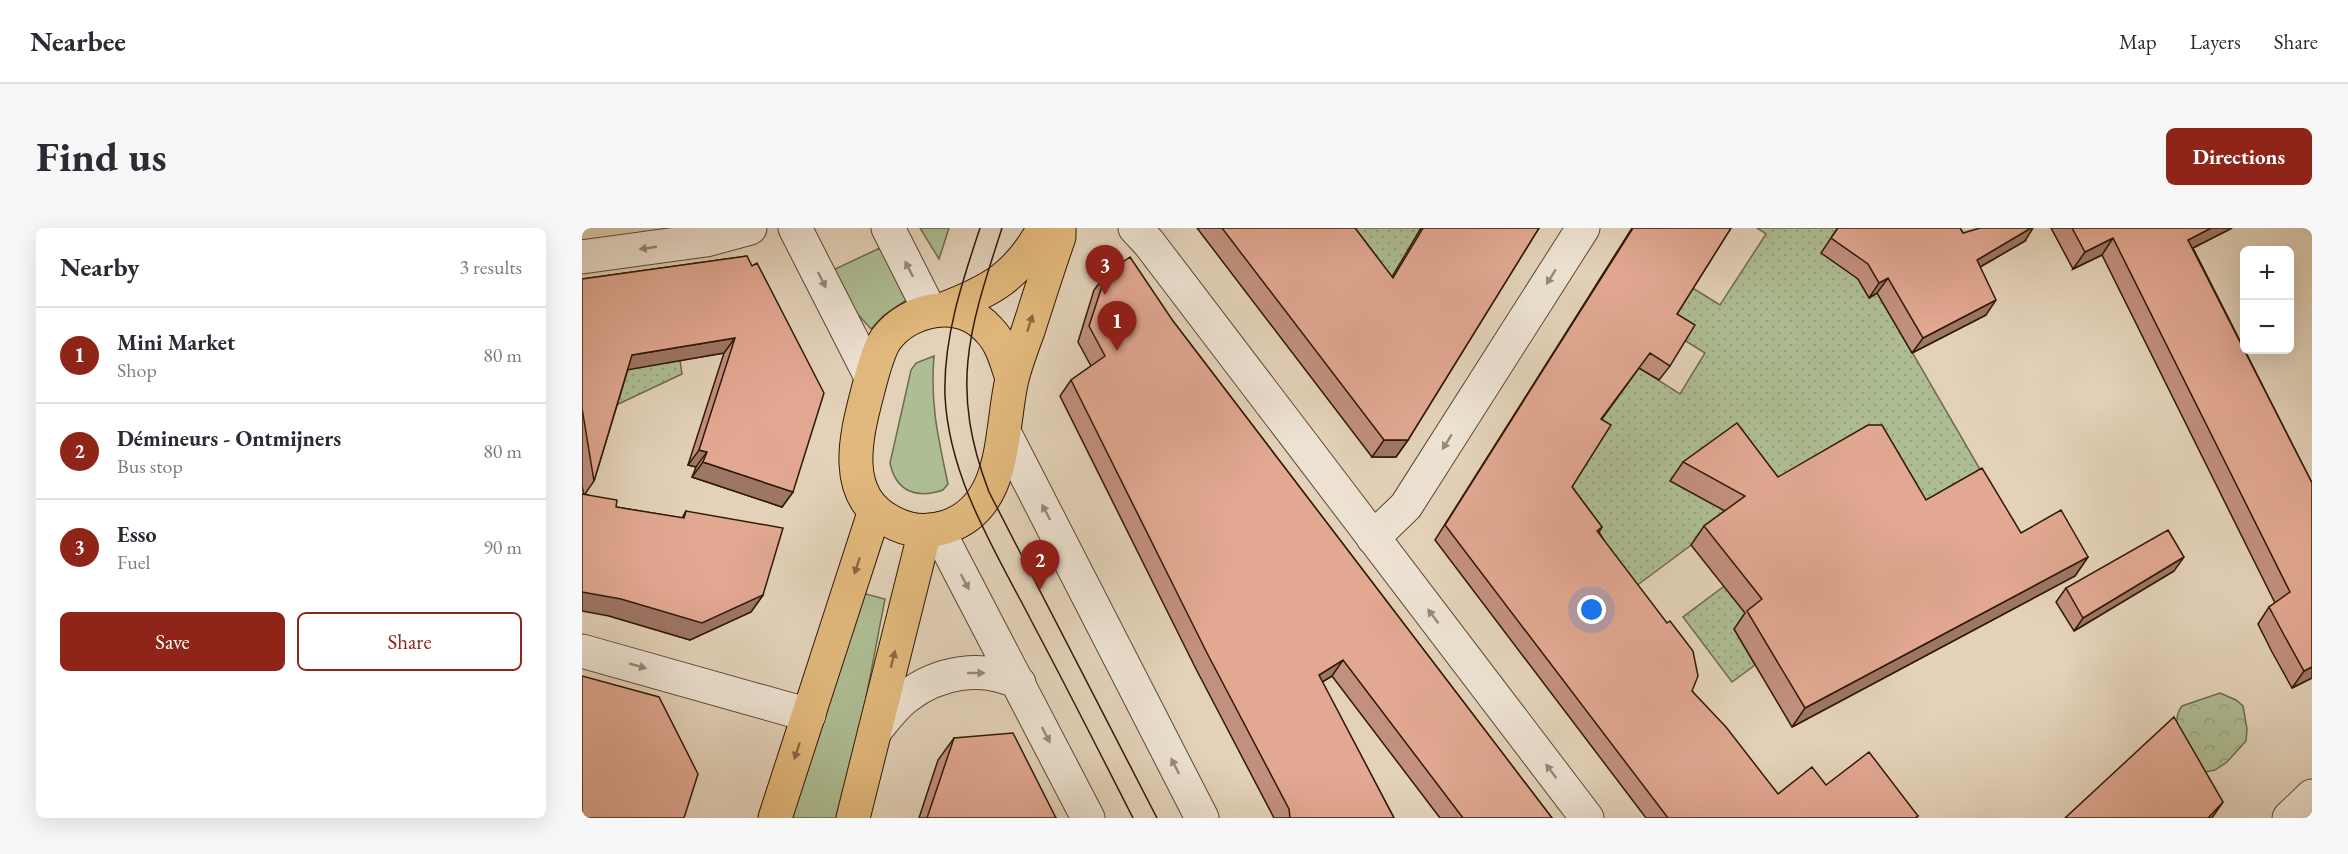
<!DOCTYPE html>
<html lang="en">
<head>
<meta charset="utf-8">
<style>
	:root { --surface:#fff; --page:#f7f7f7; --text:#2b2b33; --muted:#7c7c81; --line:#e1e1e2; --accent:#8f2418 }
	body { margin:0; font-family:"EB Garamond",serif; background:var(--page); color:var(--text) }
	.controls { position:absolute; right:18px; top:18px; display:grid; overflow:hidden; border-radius:9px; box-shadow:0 6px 24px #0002 }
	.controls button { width:54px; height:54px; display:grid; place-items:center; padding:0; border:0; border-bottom:2px solid var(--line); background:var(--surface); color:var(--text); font:30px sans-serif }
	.you { position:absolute; left:1010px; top:382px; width:21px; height:21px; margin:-15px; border:4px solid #fff; border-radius:50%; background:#1a73e8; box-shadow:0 0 0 9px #1a73e833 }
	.badge { display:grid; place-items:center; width:39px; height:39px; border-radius:50%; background:var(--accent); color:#fff; font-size:20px; font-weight:700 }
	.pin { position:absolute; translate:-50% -50px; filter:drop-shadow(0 2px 3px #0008) }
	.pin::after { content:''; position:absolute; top:32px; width:21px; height:18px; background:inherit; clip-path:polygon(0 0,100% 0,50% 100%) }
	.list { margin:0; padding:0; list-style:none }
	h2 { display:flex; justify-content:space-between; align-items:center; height:78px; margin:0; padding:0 24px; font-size:26px }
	h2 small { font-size:20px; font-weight:400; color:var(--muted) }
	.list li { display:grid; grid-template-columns:39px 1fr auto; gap:18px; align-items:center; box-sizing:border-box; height:96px; padding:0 24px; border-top:2px solid var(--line) }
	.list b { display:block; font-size:22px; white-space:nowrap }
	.list p { margin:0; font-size:20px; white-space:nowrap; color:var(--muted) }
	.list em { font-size:20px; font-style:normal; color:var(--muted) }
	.actions { display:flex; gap:12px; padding:18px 24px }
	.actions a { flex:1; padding:14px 0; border:2px solid var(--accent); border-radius:9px; text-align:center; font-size:21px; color:var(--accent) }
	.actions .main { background:var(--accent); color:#fff }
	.map { position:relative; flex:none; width:1730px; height:590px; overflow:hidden; border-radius:9px }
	header { display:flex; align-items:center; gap:36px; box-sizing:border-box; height:84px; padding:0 30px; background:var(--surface); border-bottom:2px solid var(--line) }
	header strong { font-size:28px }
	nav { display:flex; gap:33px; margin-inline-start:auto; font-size:21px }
	.intro { display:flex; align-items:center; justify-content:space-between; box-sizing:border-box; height:144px; padding:0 36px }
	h1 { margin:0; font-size:42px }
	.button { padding:15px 27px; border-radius:9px; background:var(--accent); color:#fff; font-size:21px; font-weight:700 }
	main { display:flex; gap:36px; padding:0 36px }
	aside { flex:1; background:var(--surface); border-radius:9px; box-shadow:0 6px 24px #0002 }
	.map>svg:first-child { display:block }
	.grass { fill:#aebd93; stroke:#6f6b4d; stroke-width:1.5 }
	.park { fill:url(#park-crowns); stroke:#6f6b4d; stroke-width:1.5 }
	.garden { fill:url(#garden-dots); stroke:#6f6b4d; stroke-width:1.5 }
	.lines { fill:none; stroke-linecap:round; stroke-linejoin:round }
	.minor-casing { stroke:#5d4734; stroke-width:35 }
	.tertiary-casing { stroke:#5d4734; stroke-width:35 }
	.primary-casing { stroke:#301907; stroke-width:35 }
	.minor { stroke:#ede2d2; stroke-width:33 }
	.tertiary { stroke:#ede2d2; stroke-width:33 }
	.primary { stroke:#e2b97c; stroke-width:33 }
	.tram { stroke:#301907; stroke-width:1.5 }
	.wall { fill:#c2907e; stroke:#301907; stroke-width:1.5 }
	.shaded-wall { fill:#9e7666; stroke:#301907; stroke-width:1.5 }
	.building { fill:#e2a892; stroke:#301907; stroke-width:1.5 }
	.oneway { fill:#988877 }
	.oneway2 { fill:#896942 }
</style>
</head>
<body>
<header>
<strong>Nearbee</strong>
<nav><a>Map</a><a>Layers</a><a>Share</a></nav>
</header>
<div class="intro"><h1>Find us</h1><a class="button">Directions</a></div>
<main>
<aside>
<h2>Nearby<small>3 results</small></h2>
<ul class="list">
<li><span class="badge">1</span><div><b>Mini Market</b><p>Shop</p></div><em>80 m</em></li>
<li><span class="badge">2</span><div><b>Démineurs - Ontmijners</b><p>Bus stop</p></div><em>80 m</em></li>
<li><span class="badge">3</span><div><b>Esso</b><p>Fuel</p></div><em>90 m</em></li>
</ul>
<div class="actions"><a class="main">Save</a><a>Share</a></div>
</aside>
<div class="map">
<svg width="1730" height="590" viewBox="0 0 1730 590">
	<defs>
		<pattern id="park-crowns" width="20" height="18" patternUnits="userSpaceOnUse" patternTransform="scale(1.5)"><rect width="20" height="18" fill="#aebd93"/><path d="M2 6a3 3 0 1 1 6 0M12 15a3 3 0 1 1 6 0" fill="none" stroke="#96a27d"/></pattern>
		<pattern id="garden-dots" width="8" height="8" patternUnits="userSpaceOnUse" patternTransform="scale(1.5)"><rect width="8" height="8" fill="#aebd93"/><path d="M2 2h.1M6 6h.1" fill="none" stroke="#96a27d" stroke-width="1.8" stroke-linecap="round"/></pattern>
	</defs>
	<rect width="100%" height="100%" fill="#e3d2b9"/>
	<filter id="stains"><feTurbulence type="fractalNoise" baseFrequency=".00333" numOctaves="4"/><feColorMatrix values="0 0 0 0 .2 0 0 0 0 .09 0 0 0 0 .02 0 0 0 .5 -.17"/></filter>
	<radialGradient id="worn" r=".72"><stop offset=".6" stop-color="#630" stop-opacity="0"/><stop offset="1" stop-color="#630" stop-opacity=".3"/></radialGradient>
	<path class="grass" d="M 338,0 L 367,0 L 357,31 Z
		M 298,20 L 324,72 L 301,88 L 289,101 L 272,82 L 251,42 Z
		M 352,128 C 348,176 356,209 366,256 L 361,262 C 335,271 314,264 308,235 L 329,142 L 334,135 Z
		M 280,365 L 303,371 L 261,590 L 206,590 Z"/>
	<path class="park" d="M 1638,465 L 1654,472 L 1661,478 L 1665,501 L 1664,513 L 1645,534 L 1633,542 L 1614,546 C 1606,528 1585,497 1600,478 Z"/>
	<path class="garden" d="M 748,0 L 839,0 L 831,14 L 822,79 Z
		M 1175,0 L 1254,0 L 1260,3 L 1403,250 L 1152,401 L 1173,437 L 1150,454 L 1101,389 L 1169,338 L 1143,292 L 1042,367 L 948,263 L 1007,204 L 1051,136 L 1098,166 L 1123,125 L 1014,57 L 1037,21 L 1109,59 L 1138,77 L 1184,6 Z
		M 98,132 L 100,146 L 28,180 L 0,143 Z"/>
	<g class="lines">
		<g class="minor-casing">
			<path id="minor" d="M 553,0 L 567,15 L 1005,590
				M 0,29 L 124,12 L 168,0
				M 791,310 L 824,278 L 1001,0
				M 0,423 L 227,487
				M 1707,590 L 1730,568"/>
		</g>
		<g class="tertiary-casing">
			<path id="tertiary" d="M 213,0 L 289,149
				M 306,0 L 348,83
				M 422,204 L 620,590
				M 356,302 L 506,590
				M 293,503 C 303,491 312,478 324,469 C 356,444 401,436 437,455"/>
		</g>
		<g class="primary-casing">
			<path id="primary" d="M 359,82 C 409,63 435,49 462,0
				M 430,150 C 424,133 420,115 407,102 C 379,70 328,79 304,111 C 295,124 289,151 285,166 C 274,208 259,268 308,293 C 325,303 345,305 364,299 C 426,279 418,202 430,151 C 434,135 440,119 446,103 C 456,72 466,40 477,9 L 477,0
				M 193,590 L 293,282
				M 271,590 L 343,303"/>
		</g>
		<use href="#minor" class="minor"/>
		<use href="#tertiary" class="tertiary"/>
		<use href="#primary" class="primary"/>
		<path class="tram" d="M 398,0 C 380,54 361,111 363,168 C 367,251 414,324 451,396 C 485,460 518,525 551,590
			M 420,0 C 387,102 367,159 407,264 L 575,590"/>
	</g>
	<path class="wall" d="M 615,0 L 773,0 L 810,49 L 839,0 L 957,0 L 826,212 L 814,229 L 790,229 Z
		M 1050,0 L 1149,0 L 1095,86 L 1088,138 L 1077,152 L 1057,140 L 1020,191 L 990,259 L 1020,299 L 1017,304 L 1110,463 L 1196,566 L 1244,557 L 1336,588 L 1334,590 L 1064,590 L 853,312 Z
		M 1255,0 L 1378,0 L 1381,5 L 1443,13 L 1398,39 L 1404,87 L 1330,125 L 1295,65 L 1287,70 L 1276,51 L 1239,25 L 1255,1 Z
		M 1469,0 L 1650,0 L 1611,20 L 1730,255 L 1730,450 L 1710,460 L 1690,424 L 1676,396 L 1687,379 L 1693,375 L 1520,27 L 1491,41 Z
		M 165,28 L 211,264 L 200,279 L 110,249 L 114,239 L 106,237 L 142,125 L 46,141 L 12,253 L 3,266 L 34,279 L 100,290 L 104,283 L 181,367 L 169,384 L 108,412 L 27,388 L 0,258 L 0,51 Z
		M 524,46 L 591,93 L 970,590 L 858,590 L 750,448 L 740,454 L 812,590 L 692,590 L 614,441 L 478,168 L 489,152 L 509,138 L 496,114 L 512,62 Z
		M 1101,234 L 1344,272 L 1506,329 L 1493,348 L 1210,499 L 1152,401 L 1163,385 L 1109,317 L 1122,298 L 1143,283 L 1088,253 Z
		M 1592,343 L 1492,403 L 1474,374 L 1484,360 Z
		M 372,510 L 474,590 L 337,590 L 356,532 Z"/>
	<path class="shaded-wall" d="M 1449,0 L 1451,0 L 1443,13 L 1384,47 L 1395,32 Z
		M 1629,0 L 1650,0 L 1595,28 L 1606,12 Z
		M 1531,10 L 1520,27 L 1491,41 L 1503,24 Z
		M 1306,50 L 1295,65 L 1287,70 L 1297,55 Z
		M 1414,72 L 1404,87 L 1330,125 L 1341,110 Z
		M 153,110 L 142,125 L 39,143 L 50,127 Z
		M 802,212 L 826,212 L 814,229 L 790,229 Z
		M 117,222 L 125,224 L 114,239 L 106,237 Z
		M 121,234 L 211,264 L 200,279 L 110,249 Z
		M 1506,329 L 1493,348 L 1210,499 L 1223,480 Z
		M 1602,329 L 1592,343 L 1492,403 L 1501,390 Z
		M 0,364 L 181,367 L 169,384 L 108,412 L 27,388 L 0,383 Z
		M 761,432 L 750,448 L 726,463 L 737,447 Z
		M 1730,439 L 1730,450 L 1710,460 L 1722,443 Z
		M 1641,574 L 1630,590 L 1626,590 Z"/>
	<path class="building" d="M 640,0 L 773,0 L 811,50 L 841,0 L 957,0 L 826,212 L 802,212 Z
		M 1051,0 L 1149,0 L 1095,86 L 1113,97 L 1088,138 L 1068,125 L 1019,191 L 1029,197 L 990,259 L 1020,299 L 1015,303 L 1085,395 L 1088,393 L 1111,423 L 1116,448 L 1110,463 L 1144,499 L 1196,566 L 1230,539 L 1244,557 L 1287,524 L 1336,588 L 1333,590 L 1086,590 L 863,297 Z
		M 1256,0 L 1378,0 L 1381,5 L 1398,0 L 1449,0 L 1395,32 L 1414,72 L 1341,110 L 1306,50 L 1297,55 L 1286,36 L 1249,10 Z
		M 1490,0 L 1629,0 L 1606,12 L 1730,255 L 1730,439 L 1722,443 L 1702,407 L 1687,379 L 1708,364 L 1531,10 L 1503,24 Z
		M 165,28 L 170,38 L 175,35 L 242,165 L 211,264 L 121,234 L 125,224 L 117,222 L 153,110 L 50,127 L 12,253 L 0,180 L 0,51 Z
		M 548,29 L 591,93 L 970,590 L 881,590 L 761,432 L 737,447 L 812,590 L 708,590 L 707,581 L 625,425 L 489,152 L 523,128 L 507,98 L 524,46 Z
		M 1155,195 L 1196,249 L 1286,197 L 1300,197 L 1344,272 L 1400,240 L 1439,305 L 1479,282 L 1506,329 L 1223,480 L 1165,383 L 1180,371 L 1122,298 L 1163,268 L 1101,234 Z
		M 0,266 L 35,272 L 34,279 L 102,290 L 104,283 L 201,300 L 181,367 L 120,395 L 39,371 L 0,364 Z
		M 1586,302 L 1602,329 L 1501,390 L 1484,360 Z
		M 0,448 L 77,469 L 116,546 L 102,590 L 0,590 Z
		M 1592,489 L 1641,574 L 1626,590 L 1483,590 Z
		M 431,505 L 474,590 L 345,590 L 372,510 Z"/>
	<defs><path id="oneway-solid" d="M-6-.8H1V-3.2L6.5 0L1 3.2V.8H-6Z" transform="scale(1.5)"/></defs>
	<g class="oneway">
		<use href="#oneway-solid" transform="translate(66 20) rotate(172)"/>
		<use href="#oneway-solid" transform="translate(327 41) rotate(-117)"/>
		<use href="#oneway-solid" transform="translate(969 49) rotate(122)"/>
		<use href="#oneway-solid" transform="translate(240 52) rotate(63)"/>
		<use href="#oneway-solid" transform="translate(865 214) rotate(122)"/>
		<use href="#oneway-solid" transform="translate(464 284) rotate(-118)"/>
		<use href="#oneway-solid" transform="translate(383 354) rotate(62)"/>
		<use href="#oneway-solid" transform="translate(851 388) rotate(-127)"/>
		<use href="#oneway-solid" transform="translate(56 438) rotate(16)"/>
		<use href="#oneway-solid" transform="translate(394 445)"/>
		<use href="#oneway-solid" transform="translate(464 507) rotate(63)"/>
		<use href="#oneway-solid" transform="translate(593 538) rotate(-117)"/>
		<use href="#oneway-solid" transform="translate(969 543) rotate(-127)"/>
	</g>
	<g class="oneway2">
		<use href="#oneway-solid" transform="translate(448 95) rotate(-72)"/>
		<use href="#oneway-solid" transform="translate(275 338) rotate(108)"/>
		<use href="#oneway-solid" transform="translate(311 431) rotate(-76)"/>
		<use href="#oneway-solid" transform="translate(215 523) rotate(108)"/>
	</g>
	<rect width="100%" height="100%" filter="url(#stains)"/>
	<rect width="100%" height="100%" fill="url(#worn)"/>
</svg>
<div class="controls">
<button>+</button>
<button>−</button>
</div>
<div class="you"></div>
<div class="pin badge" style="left:535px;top:123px">1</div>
<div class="pin badge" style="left:458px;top:362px">2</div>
<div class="pin badge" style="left:523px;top:67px">3</div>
</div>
</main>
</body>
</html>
